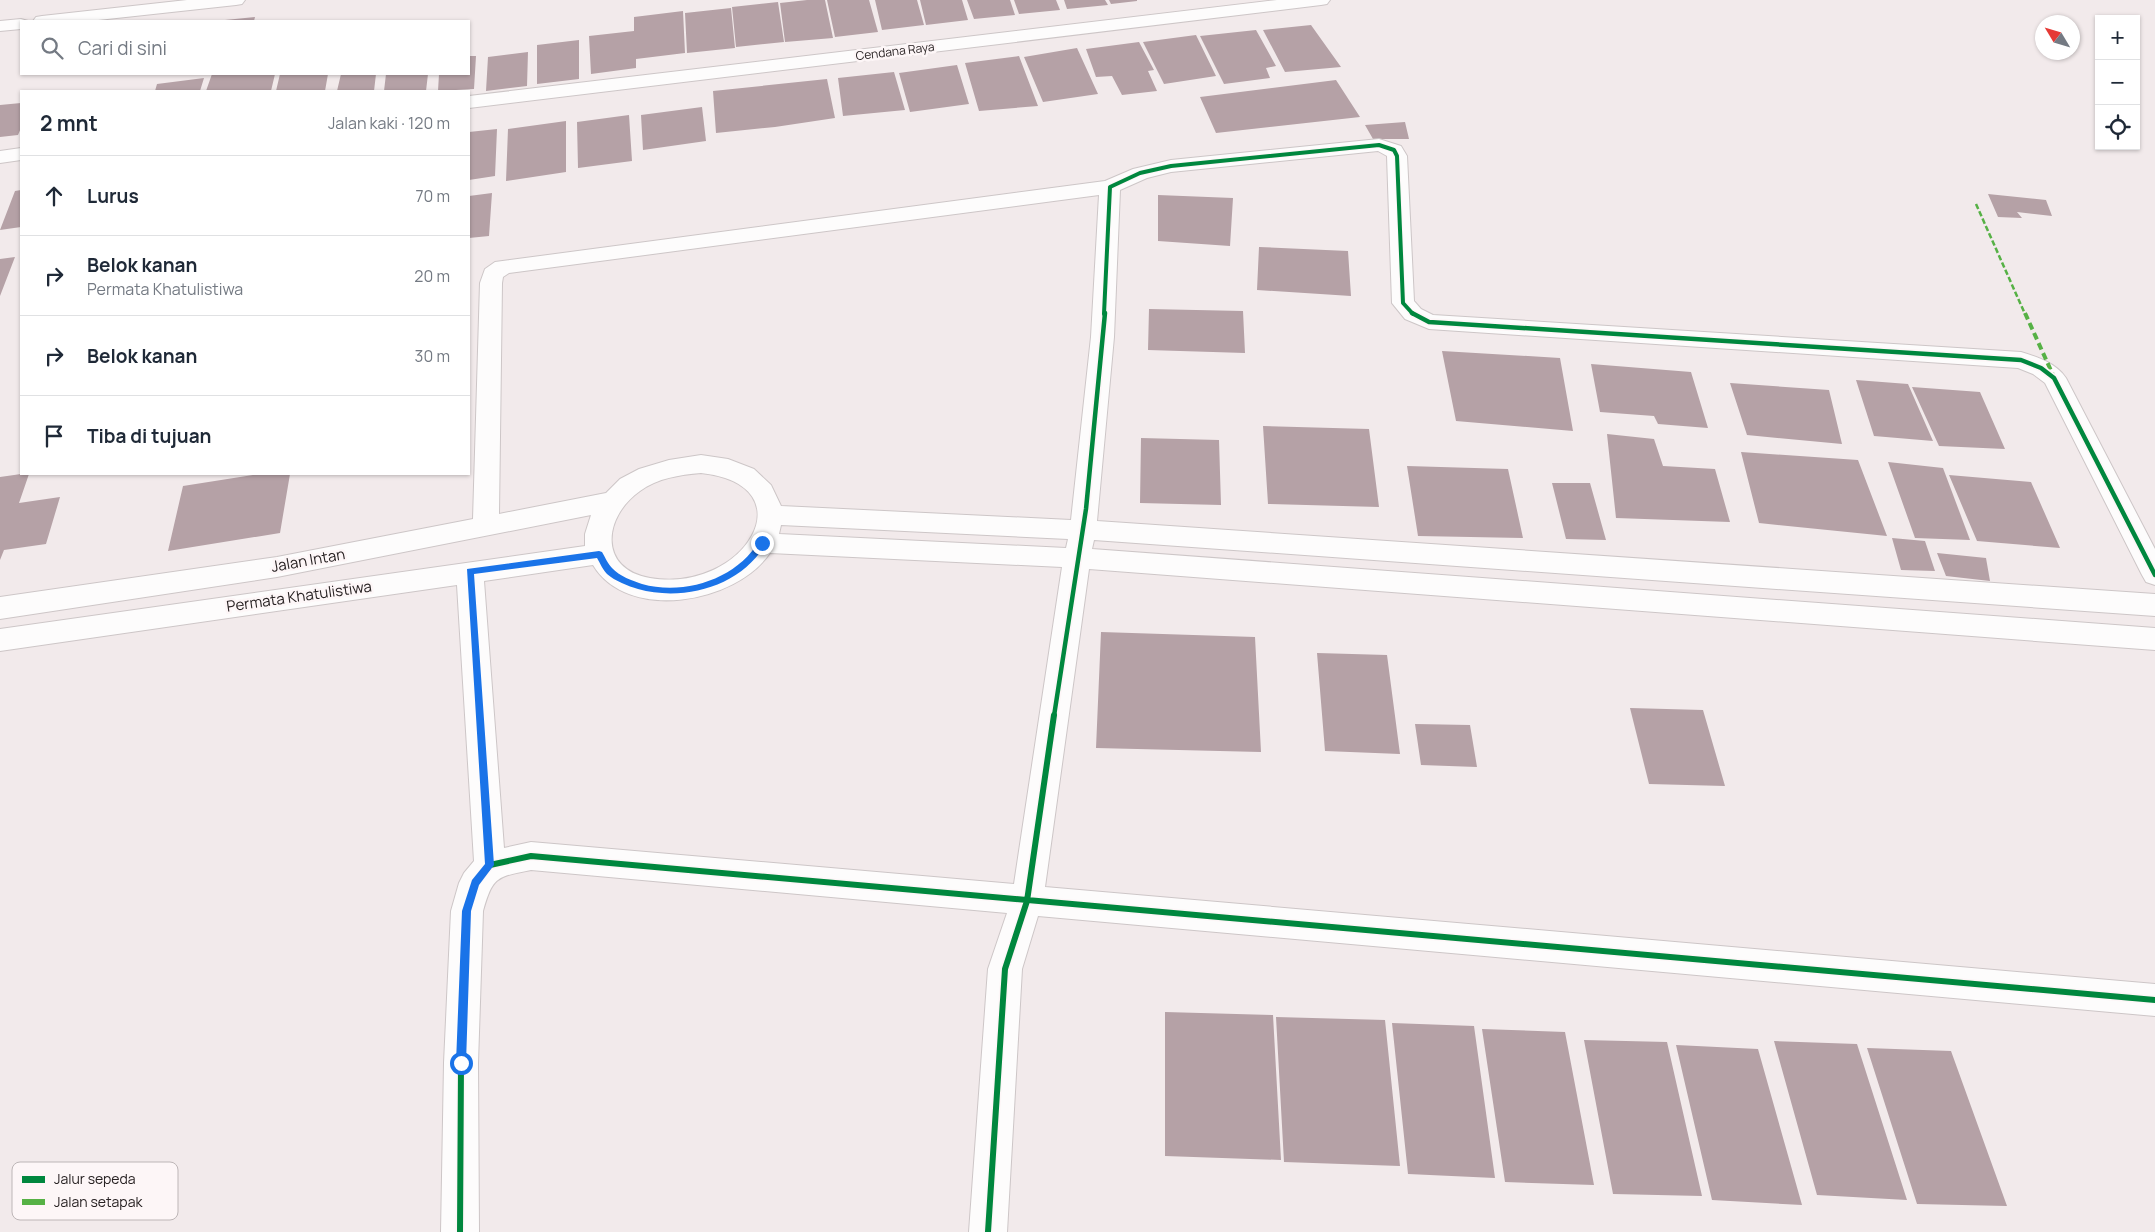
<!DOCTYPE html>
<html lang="id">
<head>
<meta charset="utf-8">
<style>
	:root { --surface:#fff; --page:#f2f2f3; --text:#1f2937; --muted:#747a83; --line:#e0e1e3 }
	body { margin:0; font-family:Manrope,sans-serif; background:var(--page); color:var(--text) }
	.controls { position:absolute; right:15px; top:15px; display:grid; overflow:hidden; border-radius:0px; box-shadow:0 1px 4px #0004 }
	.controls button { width:45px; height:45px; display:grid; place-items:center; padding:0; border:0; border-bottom:1px solid var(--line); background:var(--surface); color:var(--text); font:25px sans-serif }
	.compass { position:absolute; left:2035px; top:15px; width:45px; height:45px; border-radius:50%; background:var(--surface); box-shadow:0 1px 4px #0004; rotate:308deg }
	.stop { position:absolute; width:15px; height:15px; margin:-11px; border:4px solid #1a73e8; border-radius:50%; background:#fff }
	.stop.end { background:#1a73e8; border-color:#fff; box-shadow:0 1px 5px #0008 }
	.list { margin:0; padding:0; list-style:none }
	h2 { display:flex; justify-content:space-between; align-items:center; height:65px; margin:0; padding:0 20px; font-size:21px }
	h2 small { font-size:16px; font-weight:400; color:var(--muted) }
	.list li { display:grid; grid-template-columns:32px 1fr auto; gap:15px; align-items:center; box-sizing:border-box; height:80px; padding:0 20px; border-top:1px solid var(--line) }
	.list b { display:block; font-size:19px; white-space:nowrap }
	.list p { margin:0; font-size:16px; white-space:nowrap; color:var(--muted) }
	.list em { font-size:16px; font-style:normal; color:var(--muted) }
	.icon { flex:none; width:28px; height:28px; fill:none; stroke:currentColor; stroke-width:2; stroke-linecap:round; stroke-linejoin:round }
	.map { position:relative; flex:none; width:2155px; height:1232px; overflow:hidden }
	.search { position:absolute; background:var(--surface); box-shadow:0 1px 4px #0004; left:20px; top:20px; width:450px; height:55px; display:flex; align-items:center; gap:12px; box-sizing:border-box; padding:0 18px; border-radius:0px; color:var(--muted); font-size:19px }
	.panel { position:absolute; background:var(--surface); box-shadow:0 1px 4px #0004; left:20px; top:90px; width:450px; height:385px; border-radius:0px }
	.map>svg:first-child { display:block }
	.building { fill:#b5a1a6 }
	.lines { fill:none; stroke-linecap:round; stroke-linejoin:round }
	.minor-casing { stroke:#cdc6c7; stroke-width:2 }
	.minor { fill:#fdfcfc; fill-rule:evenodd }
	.quiet-far1 { stroke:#56b145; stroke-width:2.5; stroke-dasharray:5.5 2.5; stroke-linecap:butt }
	.quiet { stroke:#56b145; stroke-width:4; stroke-dasharray:7 4; stroke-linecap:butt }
	.cycleway-far2-casing { stroke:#fdf6f7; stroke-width:6 }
	.cycleway-far1-casing { stroke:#fdf6f7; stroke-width:8 }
	.cycleway-casing { stroke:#fdf6f7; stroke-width:9 }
	.cycleway-far2 { stroke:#00873e; stroke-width:4 }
	.cycleway-far1 { stroke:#00873e; stroke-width:4.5 }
	.cycleway { stroke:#00873e; stroke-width:6 }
	.route { fill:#1a73e8 }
	.labels { text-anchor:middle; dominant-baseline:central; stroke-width:5; stroke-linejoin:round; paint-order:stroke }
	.far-street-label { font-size:12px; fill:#282223; stroke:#fdf6f7 }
	.street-label { font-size:15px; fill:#282223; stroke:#fdf6f7 }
	.key { fill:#fdf6f7; stroke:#bdb6b7; stroke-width:1 }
	.key-label { font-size:14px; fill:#282223 }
</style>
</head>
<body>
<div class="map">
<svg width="2155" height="1232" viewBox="0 0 2155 1232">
	<rect width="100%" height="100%" fill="#f2eaeb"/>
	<path class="building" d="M 807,0 L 825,0 L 833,38 L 785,42 L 780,3 Z
		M 827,0 L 869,0 L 878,32 L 835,37 Z
		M 875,0 L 917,0 L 924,25 L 882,30 Z
		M 920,0 L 962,0 L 968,20 L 926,25 Z
		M 967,0 L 1010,0 L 1015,15 L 974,19 Z
		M 1014,0 L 1056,0 L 1060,10 L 1019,14 Z
		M 1064,0 L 1105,0 L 1108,5 L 1067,9 Z
		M 1109,0 L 1137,0 L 1137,1 L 1111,4 Z
		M 778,2 L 784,42 L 736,47 L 732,7 Z
		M 731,8 L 735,48 L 687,53 L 685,13 Z
		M 683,11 L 685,53 L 636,59 L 636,68 L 591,74 L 589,36 L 634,31 L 634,17 Z
		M 255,17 L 254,21 L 226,21 L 225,20 Z
		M 1311,25 L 1341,67 L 1285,72 L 1263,30 Z
		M 1256,30 L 1276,66 L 1266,68 L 1270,78 L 1224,84 L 1200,36 Z
		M 1196,35 L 1216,76 L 1164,84 L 1143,42 Z
		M 579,40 L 579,79 L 537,84 L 537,45 Z
		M 1139,42 L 1154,70 L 1148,71 L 1157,91 L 1122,95 L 1112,76 L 1096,77 L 1086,49 Z
		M 1077,48 L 1098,94 L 1043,102 L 1024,57 Z
		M 528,52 L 527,86 L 486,91 L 488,57 Z
		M 469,56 L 476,56 L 474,89 L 438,91 L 439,74 L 469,74 Z
		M 1019,56 L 1038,106 L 979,111 L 965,63 Z
		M 957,65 L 969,104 L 910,112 L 899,73 Z
		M 894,72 L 905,110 L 843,116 L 838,78 Z
		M 212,74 L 275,74 L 271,91 L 206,91 Z
		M 280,74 L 328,74 L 325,91 L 276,91 Z
		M 341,74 L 376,74 L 374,91 L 337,91 Z
		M 386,74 L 428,74 L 426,91 L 384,91 Z
		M 204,78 L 200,91 L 155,91 L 157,84 Z
		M 827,79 L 835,118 L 775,127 L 716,133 L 713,91 Z
		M 1336,80 L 1360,117 L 1216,133 L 1200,97 Z
		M 21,103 L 21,128 L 18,135 L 0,137 L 0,105 Z
		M 702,107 L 706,141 L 643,150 L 641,115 Z
		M 629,115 L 632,161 L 578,168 L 577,122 Z
		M 566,121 L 566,172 L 506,181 L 508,129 Z
		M 1405,122 L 1409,139 L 1373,139 L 1365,125 Z
		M 497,129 L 495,176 L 469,180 L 469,132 Z
		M 21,190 L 21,227 L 0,230 L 15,191 Z
		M 492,193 L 489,236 L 469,238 L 469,196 Z
		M 1988,194 L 2046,200 L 2052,216 L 2017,212 L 2022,218 L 1998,217 Z
		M 1158,195 L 1233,198 L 1230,246 L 1158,241 Z
		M 1259,247 L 1348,251 L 1351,296 L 1257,290 Z
		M 15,257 L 0,296 L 0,259 Z
		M 1149,309 L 1243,311 L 1245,353 L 1148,350 Z
		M 1442,351 L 1560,358 L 1573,431 L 1456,421 Z
		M 1591,364 L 1691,372 L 1708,428 L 1658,424 L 1654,416 L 1600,412 Z
		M 1856,380 L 1908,384 L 1933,441 L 1874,436 Z
		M 1730,383 L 1829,390 L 1842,444 L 1747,435 Z
		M 1912,387 L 1980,392 L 2005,449 L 1939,446 Z
		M 1263,426 L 1369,429 L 1379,507 L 1268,504 Z
		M 1607,434 L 1654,439 L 1663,466 L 1715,469 L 1730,522 L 1616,518 Z
		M 1141,438 L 1219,440 L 1221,505 L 1140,503 Z
		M 1741,452 L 1858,460 L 1887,536 L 1759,523 Z
		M 1888,462 L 1943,468 L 1970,540 L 1915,538 Z
		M 1407,466 L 1508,469 L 1523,538 L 1418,536 Z
		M 21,474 L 29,474 L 19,503 L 60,497 L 46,544 L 4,550 L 0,560 L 0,477 Z
		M 260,474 L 290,474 L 280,533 L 168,551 L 183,486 Z
		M 1949,475 L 2031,482 L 2060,548 L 1977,541 Z
		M 1552,483 L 1590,483 L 1606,540 L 1566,539 Z
		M 1892,538 L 1925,541 L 1935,571 L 1901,570 Z
		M 1937,553 L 1986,558 L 1990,581 L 1946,576 Z
		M 1101,632 L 1255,637 L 1261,752 L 1096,748 Z
		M 1317,653 L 1387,655 L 1400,754 L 1325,751 Z
		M 1630,708 L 1703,710 L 1725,786 L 1649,784 Z
		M 1415,724 L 1470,725 L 1477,767 L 1421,765 Z
		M 1165,1012 L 1273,1015 L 1281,1160 L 1165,1156 Z
		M 1276,1017 L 1385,1020 L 1400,1166 L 1284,1162 Z
		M 1392,1023 L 1474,1026 L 1495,1178 L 1408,1174 Z
		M 1482,1029 L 1565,1032 L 1594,1185 L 1505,1182 Z
		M 1584,1040 L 1667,1042 L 1702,1196 L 1613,1194 Z
		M 1774,1041 L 1857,1044 L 1907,1200 L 1817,1195 Z
		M 1676,1045 L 1758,1049 L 1802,1205 L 1712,1200 Z
		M 1867,1048 L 1951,1051 L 2007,1206 L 1917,1204 Z"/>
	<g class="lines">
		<g class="minor-casing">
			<path id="minor" d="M 187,0 L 245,0 L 242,4 L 236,5 L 89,21 L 33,21 L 36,17 L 42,16 Z
				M 1277,0 L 1330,0 L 1327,4 L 1321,5 L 469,108 L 469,96 Z
				M 21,19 L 28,21 L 21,21 L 21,29 L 0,31 L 0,21 Z
				M 1379,139 L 1401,146 L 1407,156 L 1414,301 L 1421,309 L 1433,315 L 2021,352 C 2037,357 2056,363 2066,378 L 2155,549 L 2155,585 L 2146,582 L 2142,575 L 2045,383 L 2033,374 L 2018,368 L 1429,329 L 1405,319 L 1392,303 L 1387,156 L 1378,151 L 1171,172 L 1147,178 L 1120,190 L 1114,337 L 1097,521 L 2155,594 L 2155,616 L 1094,540 L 1092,549 L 2155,628 L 2155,650 L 1089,569 L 1045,887 L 2155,984 L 2155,1016 L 1038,916 L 1022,969 L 1007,1232 L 969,1232 L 988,969 L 1007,913 L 531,870 C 497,877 493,876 483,911 L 478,1063 L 479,1232 L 441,1232 L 444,1063 L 451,911 L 459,883 L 464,873 L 474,861 L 457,585 L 0,651 L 0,629 L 585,546 L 585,534 L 591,515 L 277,577 L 0,619 L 0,597 L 277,557 L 473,519 L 480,283 L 485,269 L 495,262 L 1105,181 L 1133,169 L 1171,160 ZM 1099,195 L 1091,337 L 1071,520 L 781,506 L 771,485 L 754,469 L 728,459 L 701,455 L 669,460 L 639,469 L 620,479 L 606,493 L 499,514 L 502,283 L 503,277 L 509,273 ZM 701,473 C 810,485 744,594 650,578 C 598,569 603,517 640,491 C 658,478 679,475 701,473 ZM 781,525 L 1068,539 L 1066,548 L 779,534 ZM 770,553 L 1062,567 L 1014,884 L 531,842 L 504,848 L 484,581 L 593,565 C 628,623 736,603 770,553 Z
				M 21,148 L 21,160 L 0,163 L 0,151 Z"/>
		</g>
		<use href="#minor" class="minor"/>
		<path class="quiet-far1" d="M 1976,204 L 2025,314"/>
		<path class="quiet" d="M 2025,313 L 2053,375"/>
		<g class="cycleway-far2-casing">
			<path id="cycleway-far2" d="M 1104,314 L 1110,187 L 1140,173 L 1171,166 L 1379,145 L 1394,150 L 1397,156 L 1403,303 L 1413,314"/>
		</g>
		<g class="cycleway-far1-casing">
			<path id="cycleway-far1" d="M 1412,313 L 1429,322 L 2021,360 L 2041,368 L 2054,378 L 2155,575
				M 1054,716 L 1086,509 L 1105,313"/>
		</g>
		<g class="cycleway-casing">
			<path id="cycleway" d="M 460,1232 L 461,1063 L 467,911 L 475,883 L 490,865 L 531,856 L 2155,1000
				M 988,1232 L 1005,969 L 1027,901 L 1054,715"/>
		</g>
		<use href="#cycleway-far2" class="cycleway-far2"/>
		<use href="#cycleway-far1" class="cycleway-far1"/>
		<use href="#cycleway" class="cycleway"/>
	</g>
	<path class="route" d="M 762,540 L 766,543 C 742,586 684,602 638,589 C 628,586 615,581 607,574 C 603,570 600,563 597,558 L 474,574 L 494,865 L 479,885 L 471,911 L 466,1063 L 461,1068 L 457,1066 L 456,1063 L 462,911 L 472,880 L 485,864 L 467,569 L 599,551 L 602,552 C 605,557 608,564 612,568 C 619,576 633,581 642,584 C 684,596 737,579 759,541 Z"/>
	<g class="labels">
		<g class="far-street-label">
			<text transform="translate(895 51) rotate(-7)">Cendana Raya</text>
		</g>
		<g class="street-label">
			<text transform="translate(308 560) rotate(-10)">Jalan Intan</text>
			<text transform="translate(299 596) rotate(-8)">Permata Khatulistiwa</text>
		</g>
	</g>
	<rect x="12" y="1162" width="166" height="58" rx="8" class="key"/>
	<rect x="22" y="1176" width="23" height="7" fill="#00873e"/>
	<rect x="22" y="1199" width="23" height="6" fill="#56b145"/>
	<g class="key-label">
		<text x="54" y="1184">Jalur sepeda</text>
		<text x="54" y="1207">Jalan setapak</text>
	</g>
</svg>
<div class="controls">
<button>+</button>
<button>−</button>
<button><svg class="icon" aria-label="locate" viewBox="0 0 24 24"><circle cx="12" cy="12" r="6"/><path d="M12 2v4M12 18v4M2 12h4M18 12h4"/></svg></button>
</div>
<svg class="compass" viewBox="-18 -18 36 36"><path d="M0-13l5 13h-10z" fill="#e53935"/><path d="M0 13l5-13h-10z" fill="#747a83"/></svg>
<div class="stop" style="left:461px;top:1063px"></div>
<div class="stop end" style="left:762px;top:543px"></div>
<div class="search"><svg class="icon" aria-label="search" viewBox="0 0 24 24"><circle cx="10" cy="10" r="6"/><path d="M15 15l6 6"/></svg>Cari di sini</div>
<section class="panel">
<h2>2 mnt<small>Jalan kaki · 120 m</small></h2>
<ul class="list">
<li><svg class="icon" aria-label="ahead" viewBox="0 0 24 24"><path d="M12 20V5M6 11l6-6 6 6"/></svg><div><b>Lurus</b></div><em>70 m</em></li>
<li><svg class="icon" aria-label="right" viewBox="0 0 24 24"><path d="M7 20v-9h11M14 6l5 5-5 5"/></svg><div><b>Belok kanan</b><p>Permata Khatulistiwa</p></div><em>20 m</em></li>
<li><svg class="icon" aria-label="right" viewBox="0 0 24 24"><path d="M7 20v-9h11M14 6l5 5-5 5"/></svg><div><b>Belok kanan</b></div><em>30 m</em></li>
<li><svg class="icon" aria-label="arrive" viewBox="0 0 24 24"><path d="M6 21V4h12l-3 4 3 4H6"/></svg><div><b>Tiba di tujuan</b></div></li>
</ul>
</section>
</div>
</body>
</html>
